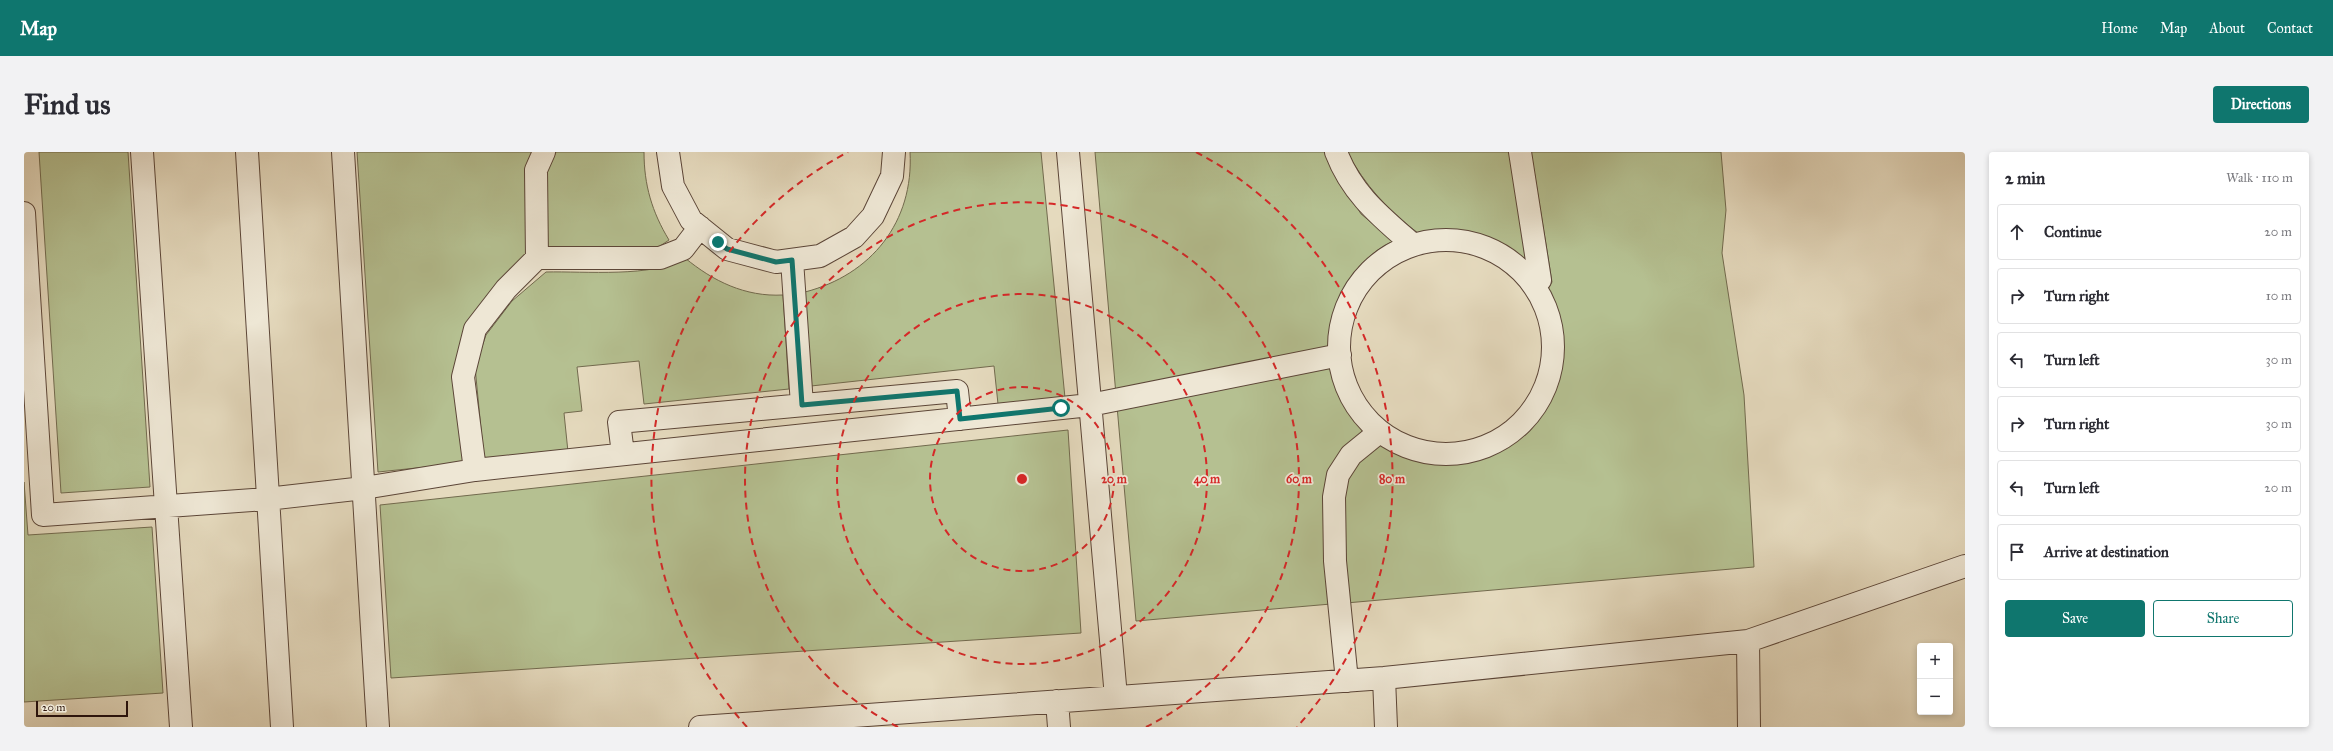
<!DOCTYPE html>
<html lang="en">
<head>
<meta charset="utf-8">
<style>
	:root { --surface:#fff; --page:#f2f2f3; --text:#2b2b33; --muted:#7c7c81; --line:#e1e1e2; --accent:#0f766e }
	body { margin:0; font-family:"IM FELL Great Primer",serif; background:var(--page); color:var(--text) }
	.controls { position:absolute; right:12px; bottom:12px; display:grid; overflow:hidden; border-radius:4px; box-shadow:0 2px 6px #0003 }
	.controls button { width:36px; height:36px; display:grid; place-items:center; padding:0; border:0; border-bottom:1px solid var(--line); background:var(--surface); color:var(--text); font:20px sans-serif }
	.scale { position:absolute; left:12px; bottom:10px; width:92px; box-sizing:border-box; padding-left:4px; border:2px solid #2e150c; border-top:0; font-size:11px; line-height:14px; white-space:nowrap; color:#2e150c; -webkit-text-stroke:3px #eee7d5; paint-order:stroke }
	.stop { position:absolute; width:12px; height:12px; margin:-9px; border:3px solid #0f766e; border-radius:50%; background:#fff }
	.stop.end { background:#0f766e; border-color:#fff; box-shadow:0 1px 4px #0008 }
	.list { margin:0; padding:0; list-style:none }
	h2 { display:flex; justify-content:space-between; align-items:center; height:52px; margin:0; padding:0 16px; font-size:17px }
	h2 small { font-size:13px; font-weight:400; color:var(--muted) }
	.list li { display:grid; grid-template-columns:26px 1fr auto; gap:12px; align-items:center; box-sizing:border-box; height:56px; margin:0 8px 8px; padding:0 8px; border:1px solid var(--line); border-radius:4px }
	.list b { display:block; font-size:15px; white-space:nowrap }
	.list em { font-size:13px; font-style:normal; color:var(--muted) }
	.actions { display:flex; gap:8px; padding:12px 16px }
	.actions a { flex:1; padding:9px 0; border:1px solid var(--accent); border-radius:4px; text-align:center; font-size:14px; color:var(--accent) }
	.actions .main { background:var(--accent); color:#fff }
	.icon { flex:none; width:22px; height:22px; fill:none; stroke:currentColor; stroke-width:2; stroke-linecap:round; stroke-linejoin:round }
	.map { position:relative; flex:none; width:1941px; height:575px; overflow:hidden; border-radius:4px }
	header { display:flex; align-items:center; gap:24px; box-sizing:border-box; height:56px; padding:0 20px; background:var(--accent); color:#fff }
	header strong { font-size:19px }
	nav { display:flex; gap:22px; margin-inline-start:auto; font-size:14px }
	.intro { display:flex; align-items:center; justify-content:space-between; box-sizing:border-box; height:96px; padding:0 24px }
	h1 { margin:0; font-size:28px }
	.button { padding:10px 18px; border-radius:4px; background:var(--accent); color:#fff; font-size:14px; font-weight:700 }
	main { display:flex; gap:24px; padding:0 24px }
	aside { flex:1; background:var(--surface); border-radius:4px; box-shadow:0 2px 6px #0003 }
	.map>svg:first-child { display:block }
	.green { fill:#b5c091; stroke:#726a4e }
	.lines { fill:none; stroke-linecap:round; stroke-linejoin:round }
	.minor-casing { stroke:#5c4638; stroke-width:24 }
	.minor { stroke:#eee7d5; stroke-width:22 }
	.route { stroke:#0f766e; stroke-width:5 }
	.ring { fill:none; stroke:#d62828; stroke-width:2; stroke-dasharray:7 5 }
	.centre { fill:#d62828; stroke:#eee7d5; stroke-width:2 }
	.ring-label { font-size:12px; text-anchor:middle; font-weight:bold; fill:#d62828; stroke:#eee7d5; stroke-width:3.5; stroke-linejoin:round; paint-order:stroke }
</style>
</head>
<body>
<header>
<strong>Map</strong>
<nav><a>Home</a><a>Map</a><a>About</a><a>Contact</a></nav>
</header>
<div class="intro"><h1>Find us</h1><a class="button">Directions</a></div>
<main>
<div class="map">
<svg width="1941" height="575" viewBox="0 0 1941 575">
	<rect width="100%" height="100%" fill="#e5dabe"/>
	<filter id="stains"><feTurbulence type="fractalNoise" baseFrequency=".005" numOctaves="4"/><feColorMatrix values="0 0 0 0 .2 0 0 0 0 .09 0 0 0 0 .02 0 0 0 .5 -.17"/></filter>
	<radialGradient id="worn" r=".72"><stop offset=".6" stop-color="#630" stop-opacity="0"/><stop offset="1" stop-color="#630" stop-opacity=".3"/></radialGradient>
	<path class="green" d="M 15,0 L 104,0 L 126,335 L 37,341 Z
		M 333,0 L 509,0 L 503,111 L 447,172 L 440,311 L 354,320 Z
		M 532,0 L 620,0 C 620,33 628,60 645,88 L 633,96 L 522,98 L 523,19 Z
		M 886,0 L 1017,0 L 1041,246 L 974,252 L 970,214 L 787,234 L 781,140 C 847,123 890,70 886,0 Z
		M 1071,0 L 1302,0 L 1309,16 L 1337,62 L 1370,89 C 1327,108 1304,155 1305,200 L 1092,243 Z
		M 1323,0 L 1486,0 L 1503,111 C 1473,83 1434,72 1394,81 C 1364,59 1341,33 1323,0 Z
		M 1507,0 L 1697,0 L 1702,58 L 1698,101 L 1720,243 L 1730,415 L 1322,451 L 1321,326 L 1352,287 C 1370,299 1389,307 1411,310 C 1483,318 1545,251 1538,180 C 1536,165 1530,151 1524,137 L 1528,130 Z
		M 661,106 C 689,129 721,145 759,143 L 765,237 L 620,252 L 615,209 L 553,215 L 558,259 L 540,261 L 544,300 L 460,308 L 451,215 L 462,183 L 488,149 L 522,120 C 560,119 630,126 661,106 Z
		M 1306,212 C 1312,239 1323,259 1342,280 L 1324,299 L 1307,452 L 1112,469 L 1093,254 Z
		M 1044,278 L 1057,481 L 367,526 L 356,353 Z
		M 0,330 L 4,383 L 128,375 L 139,541 L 0,550 Z"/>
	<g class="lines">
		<g class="minor-casing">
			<path id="minor" d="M 118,0 L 157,575
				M 223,0 L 258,575
				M 319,0 L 354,575
				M 644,0 L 649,34 L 667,68 L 703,97 L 752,110 L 796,104 L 830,85 L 849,64 L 868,24 L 870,0
				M 1044,0 L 1092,545
				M 1312,0 C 1328,42 1356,64 1388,92
				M 1496,0 L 1516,128 L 1511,133
				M 0,61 L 4,128 L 0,129
				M1315 195a107 107 0 1 1 214 0a107 107 0 1 1-214 0Z
				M 513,106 L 512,18 L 520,0
				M 768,108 L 778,253
				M 4,128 L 19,363 L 243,347 L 340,336 L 451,318 L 1066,253 L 1316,203
				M 599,302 L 595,270 L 933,239 L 936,267
				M 451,318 L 439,225 L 451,177 L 482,137 L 513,106 L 636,106 L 659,97 L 676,75
				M 1724,489 L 1725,575
				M 1360,526 L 1362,575
				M 1323,529 L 1311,409 L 1310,345 L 1314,323 L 1327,303 L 1354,281
				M 1033,549 L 1035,575
				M 676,575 L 1360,526 L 1724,489 L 1941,414"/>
		</g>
		<use href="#minor" class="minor"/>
	</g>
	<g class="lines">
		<path class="route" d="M 694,90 L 703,97 L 752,110 L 768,108 L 778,253 L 933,239 L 936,267 L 1037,256"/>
	</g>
	<g class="ring">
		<circle cx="998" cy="327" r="92"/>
		<circle cx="998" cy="327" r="185"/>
		<path d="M874 575A277 277 0 1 1 1122 575"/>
		<path d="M723 575A370 370 0 0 1 824 0M1172 0A370 370 0 0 1 1273 575"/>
	</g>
	<circle cx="998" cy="327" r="6" class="centre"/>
	<g class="ring-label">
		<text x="1090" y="331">20 m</text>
		<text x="1183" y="331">40 m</text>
		<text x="1275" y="331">60 m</text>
		<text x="1368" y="331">80 m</text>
	</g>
	<rect width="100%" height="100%" filter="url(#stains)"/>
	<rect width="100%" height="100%" fill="url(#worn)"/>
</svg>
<div class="controls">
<button>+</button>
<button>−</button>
</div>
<div class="scale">20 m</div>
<div class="stop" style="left:1037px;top:256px"></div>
<div class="stop end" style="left:694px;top:90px"></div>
</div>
<aside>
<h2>2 min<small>Walk · 110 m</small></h2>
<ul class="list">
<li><svg class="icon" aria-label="ahead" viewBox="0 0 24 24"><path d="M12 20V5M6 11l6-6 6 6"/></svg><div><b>Continue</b></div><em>20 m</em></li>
<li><svg class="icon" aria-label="right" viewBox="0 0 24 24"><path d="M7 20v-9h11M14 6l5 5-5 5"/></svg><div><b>Turn right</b></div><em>10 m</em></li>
<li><svg class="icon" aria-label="left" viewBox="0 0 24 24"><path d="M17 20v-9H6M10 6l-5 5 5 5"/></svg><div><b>Turn left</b></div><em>30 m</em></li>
<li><svg class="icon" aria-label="right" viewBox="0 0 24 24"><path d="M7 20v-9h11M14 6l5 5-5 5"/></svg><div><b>Turn right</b></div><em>30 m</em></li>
<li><svg class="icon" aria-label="left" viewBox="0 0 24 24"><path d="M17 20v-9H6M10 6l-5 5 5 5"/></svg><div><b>Turn left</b></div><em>20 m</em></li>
<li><svg class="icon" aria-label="arrive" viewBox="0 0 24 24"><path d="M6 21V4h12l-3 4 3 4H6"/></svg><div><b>Arrive at destination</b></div></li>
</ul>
<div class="actions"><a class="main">Save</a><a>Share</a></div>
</aside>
</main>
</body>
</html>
